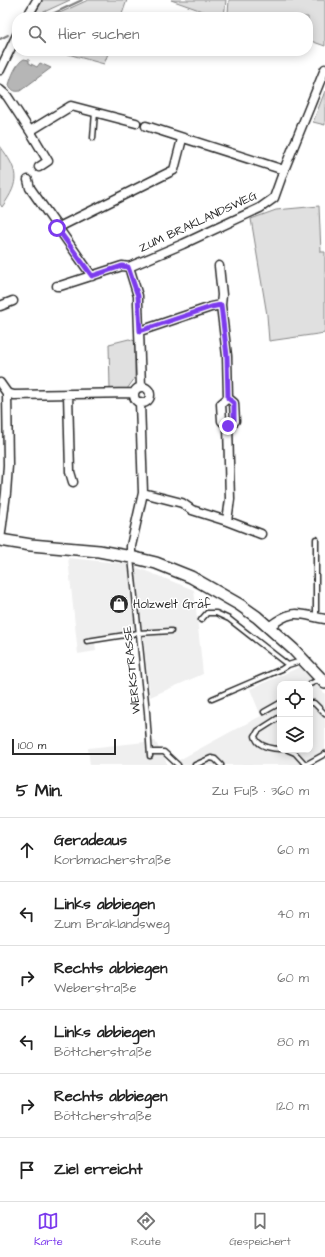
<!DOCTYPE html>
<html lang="de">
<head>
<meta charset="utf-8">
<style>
	:root { --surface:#fff; --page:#f2f2f2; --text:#222; --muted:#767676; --line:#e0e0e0; --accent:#7c3aed }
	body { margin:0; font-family:"Architects Daughter",sans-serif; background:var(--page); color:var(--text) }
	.controls { position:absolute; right:12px; bottom:12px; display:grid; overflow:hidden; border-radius:8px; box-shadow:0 2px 10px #0003 }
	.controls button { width:36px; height:36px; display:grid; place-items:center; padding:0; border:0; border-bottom:1px solid var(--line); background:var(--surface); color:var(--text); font:20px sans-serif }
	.scale { position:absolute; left:12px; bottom:10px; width:104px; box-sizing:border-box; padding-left:4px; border:2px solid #2b2b2b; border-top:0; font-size:11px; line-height:14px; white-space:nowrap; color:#2b2b2b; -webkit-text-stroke:3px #fff; paint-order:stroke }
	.stop { position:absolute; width:12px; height:12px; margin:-9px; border:3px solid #7c3aed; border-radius:50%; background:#fff }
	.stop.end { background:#7c3aed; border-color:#fff; box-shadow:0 1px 4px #0008 }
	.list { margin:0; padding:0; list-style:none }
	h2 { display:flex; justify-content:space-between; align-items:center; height:52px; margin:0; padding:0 16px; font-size:17px }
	h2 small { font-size:13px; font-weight:400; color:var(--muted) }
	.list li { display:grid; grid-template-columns:26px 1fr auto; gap:12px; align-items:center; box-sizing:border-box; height:64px; padding:0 16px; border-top:1px solid var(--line) }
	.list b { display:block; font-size:15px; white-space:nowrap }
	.list p { margin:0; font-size:13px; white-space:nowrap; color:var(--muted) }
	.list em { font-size:13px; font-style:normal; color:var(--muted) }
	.icon { flex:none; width:22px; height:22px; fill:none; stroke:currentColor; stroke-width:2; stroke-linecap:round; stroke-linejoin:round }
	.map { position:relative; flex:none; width:325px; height:765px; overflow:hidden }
	.search { position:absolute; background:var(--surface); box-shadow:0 2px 10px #0003; left:12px; right:12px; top:12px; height:44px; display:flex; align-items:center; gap:10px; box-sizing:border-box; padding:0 14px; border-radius:16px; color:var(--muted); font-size:15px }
	.sheet { height:436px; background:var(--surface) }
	nav { display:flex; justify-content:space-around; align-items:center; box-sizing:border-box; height:56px; border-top:1px solid var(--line); background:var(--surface); font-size:11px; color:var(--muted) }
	nav a { display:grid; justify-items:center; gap:2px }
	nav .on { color:var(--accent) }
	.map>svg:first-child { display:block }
	.built { fill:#efefef; fill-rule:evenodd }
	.green { fill:#e0e0e0; stroke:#868686 }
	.water { fill:#b6b6b6; stroke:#7e7e7e }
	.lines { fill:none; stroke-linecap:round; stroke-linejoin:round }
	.stream { stroke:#7e7e7e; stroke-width:2 }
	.lane-casing { stroke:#2b2b2b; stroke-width:7 }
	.street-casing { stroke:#2b2b2b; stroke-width:11 }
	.secondary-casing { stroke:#2b2b2b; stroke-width:14 }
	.lane { stroke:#fff; stroke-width:4 }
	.street { stroke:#fff; stroke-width:8 }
	.secondary { stroke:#fff; stroke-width:11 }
	.route { stroke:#7c3aed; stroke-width:5 }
	.labels { text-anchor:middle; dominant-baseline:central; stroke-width:3; stroke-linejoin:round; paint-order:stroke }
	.street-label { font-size:12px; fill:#2b2b2b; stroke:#fff }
	.poi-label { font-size:12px; fill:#2b2b2b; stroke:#fff; text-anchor:start }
</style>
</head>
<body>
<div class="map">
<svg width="325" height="765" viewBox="0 0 325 765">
	<rect width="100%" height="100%" fill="#fff"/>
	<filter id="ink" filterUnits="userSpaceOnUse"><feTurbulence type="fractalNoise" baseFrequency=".025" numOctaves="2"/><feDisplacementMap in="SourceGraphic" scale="8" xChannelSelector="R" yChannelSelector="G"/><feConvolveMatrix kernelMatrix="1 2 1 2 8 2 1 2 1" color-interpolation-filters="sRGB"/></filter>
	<g filter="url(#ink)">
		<path class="built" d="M 68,558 L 128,564 L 194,590 L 203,674 L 150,697 L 143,634 L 95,642 L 96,651 L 78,654 Z
			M 300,667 L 325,694 L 325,757 L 311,765 L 170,765 L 234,730 L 261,716 L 250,689 ZM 280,684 L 310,684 L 310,750 L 280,750 Z
			M 155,741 L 168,765 L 90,765 L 88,748 Z"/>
		<path class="green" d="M 43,0 L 70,0 L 33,17 Z
			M 88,0 L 127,0 L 121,17 L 51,17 Z
			M 171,0 L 226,0 L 224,17 L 219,17 Z
			M 229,0 L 325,0 L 325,46 L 308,40 L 308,17 L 240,17 L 228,13 Z
			M 57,51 L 109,51 L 104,64 Z
			M 325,91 L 325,125 L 313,122 Z
			M 0,146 C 18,170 21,181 2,207 L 0,204 Z
			M 319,206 L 321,252 L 325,252 L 325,333 L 269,341 L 267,315 L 251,219 L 276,210 Z
			M 129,339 L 135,341 L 135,378 L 127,389 L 110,389 L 109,344 Z"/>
		<path class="water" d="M 24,59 L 29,60 L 29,63 L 37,67 L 40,63 L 51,68 L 20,91 C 14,92 12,90 9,85 C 11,77 16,63 24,59 Z"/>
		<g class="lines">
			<path class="stream" d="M 46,17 L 82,0
				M 0,39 L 8,35"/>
			<g class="lane-casing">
				<path id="lane" d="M 93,138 L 95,112
					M 131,558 L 147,712 L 150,756
					M 316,617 L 316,539
					M 201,620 L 207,613 L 216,613 L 229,619 L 288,665 L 301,661
					M 87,641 L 138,633 L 171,631
					M 310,684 L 320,679
					M 212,699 L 282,669 L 288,665
					M 310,703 L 314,703 L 325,714
					M 264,712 L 280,703
					M 280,717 L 258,731 L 255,736 C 255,737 257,741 258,742 C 263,747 273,749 280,749
					M 288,750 L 295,753 L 306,765
					M 150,752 L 164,752 L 178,765
					M 195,765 L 211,758 L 215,759 L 221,765
					M 305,765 L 325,754"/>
			</g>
			<g class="street-casing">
				<path id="street" d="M 27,17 L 37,0
					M 0,70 L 17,35
					M 0,90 L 7,96 L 30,131 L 71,106 L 136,123
					M 146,126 L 284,170
					M 30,131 L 48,161 L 39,167
					M 28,180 L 30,188 L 92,276
					M 57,228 L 174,170 L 182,139
					M 219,266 L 222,295 L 221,305 L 227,356 L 228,398 L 234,403 L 235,421 L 228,426
					M 129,267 L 138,296 L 138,303 L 141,387
					M 57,286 L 60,286 L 122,266 L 129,267 L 183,244 L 260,208 L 274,198 L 284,170 L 325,69
					M 0,306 L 13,301
					M 140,331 L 211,307 L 221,305
					M 0,383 L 7,393 L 8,465 L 6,493 L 0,540
					M134 395a8 8 0 1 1 16 0a8 8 0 1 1-16 0Z
					M 7,393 L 14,395 L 134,393
					M 68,394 L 70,472 L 73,482
					M 143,493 L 182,503 L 192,510 L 227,521 L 261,534
					M 227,521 L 230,499 L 228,426 L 222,421 L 221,404 L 228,398
					M 131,557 L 131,546 L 143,493 L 140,402
					M 269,627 C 293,608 298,614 325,619"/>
			</g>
			<g class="secondary-casing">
				<path id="secondary" d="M 0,540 L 31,545 L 99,551 L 131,557 L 156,563 L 191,577 L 240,605 L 257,617 L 293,649 L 325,683"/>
			</g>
			<use href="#lane" class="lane"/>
			<use href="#street" class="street"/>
			<use href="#secondary" class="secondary"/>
		</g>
	</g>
	<g class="lines" filter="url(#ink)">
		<path class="route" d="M 57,228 L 92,276 L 122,266 L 128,267 L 138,296 L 140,331 L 211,307 L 221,305 L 227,356 L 228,398 L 234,403 L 234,420 L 228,426"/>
	</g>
	<defs>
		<g id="shop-disc" transform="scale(1)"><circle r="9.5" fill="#2b2b2b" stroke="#fff"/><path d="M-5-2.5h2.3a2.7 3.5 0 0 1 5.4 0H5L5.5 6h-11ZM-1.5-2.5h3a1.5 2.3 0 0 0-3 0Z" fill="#fff"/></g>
	</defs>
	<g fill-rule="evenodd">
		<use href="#shop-disc" x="119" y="604"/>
	</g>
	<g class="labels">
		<g class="street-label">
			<text transform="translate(198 222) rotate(-25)">ZUM BRAKLANDSWEG</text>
			<text transform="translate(132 670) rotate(-96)">WERKSTRASSE</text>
		</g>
		<g class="poi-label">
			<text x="133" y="604">Holzwelt Gräf</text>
		</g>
	</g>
</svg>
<div class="controls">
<button><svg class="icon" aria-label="locate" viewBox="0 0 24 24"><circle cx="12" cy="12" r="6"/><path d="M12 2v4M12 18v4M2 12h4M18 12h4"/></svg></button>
<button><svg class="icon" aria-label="layers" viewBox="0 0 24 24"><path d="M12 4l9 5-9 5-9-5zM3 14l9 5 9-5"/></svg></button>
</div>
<div class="scale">100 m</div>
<div class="stop" style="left:57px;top:228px"></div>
<div class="stop end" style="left:228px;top:426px"></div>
<div class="search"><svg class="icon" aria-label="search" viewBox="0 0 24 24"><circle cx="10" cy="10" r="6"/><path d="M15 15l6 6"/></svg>Hier suchen</div>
</div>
<section class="sheet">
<h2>5 Min.<small>Zu Fuß · 360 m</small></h2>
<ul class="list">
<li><svg class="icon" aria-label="ahead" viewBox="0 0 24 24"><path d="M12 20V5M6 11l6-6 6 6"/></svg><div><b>Geradeaus</b><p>Korbmacherstraße</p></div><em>60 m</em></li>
<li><svg class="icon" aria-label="left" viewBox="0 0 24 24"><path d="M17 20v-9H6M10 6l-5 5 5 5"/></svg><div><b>Links abbiegen</b><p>Zum Braklandsweg</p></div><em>40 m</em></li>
<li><svg class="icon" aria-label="right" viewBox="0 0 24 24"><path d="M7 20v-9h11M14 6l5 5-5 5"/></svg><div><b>Rechts abbiegen</b><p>Weberstraße</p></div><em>60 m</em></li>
<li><svg class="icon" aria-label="left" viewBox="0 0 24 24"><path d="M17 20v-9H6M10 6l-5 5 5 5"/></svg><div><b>Links abbiegen</b><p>Böttcherstraße</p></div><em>80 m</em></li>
<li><svg class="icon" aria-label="right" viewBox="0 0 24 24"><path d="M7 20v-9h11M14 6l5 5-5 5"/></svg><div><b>Rechts abbiegen</b><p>Böttcherstraße</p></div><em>120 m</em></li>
<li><svg class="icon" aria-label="arrive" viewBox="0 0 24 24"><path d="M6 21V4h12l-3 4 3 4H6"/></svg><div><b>Ziel erreicht</b></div></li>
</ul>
</section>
<nav>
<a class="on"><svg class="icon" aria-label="map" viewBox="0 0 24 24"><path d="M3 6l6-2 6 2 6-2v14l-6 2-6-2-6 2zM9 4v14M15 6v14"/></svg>Karte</a>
<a><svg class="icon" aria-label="directions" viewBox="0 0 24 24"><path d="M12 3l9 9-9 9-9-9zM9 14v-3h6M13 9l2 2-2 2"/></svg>Route</a>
<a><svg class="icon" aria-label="saved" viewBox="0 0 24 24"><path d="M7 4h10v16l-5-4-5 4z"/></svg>Gespeichert</a>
</nav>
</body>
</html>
